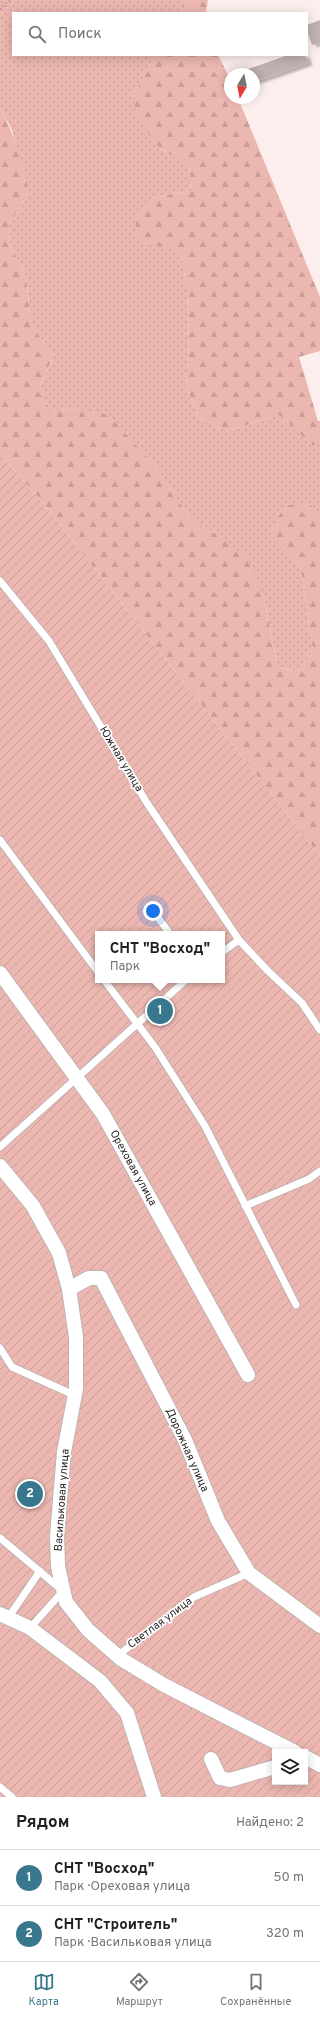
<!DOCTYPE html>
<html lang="ru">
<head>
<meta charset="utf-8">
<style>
	:root { --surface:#fff; --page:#f2f2f2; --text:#202124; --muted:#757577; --line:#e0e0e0; --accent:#39788c }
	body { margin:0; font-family:Overpass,sans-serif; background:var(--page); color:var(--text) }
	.controls { position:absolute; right:12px; bottom:12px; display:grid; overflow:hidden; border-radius:0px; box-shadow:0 2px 10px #0003 }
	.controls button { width:36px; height:36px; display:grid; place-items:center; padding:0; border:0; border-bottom:1px solid var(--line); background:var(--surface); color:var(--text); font:20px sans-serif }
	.compass { position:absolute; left:224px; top:68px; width:36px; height:36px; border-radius:50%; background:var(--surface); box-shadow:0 2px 10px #0003; rotate:190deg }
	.you { position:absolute; left:153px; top:911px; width:14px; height:14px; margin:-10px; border:3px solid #fff; border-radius:50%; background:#1a73e8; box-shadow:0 0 0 6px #1a73e833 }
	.badge { display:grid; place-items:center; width:26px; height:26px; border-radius:50%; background:var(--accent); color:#fff; font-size:13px; font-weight:700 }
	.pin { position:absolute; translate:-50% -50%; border:2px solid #fff; box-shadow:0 1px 4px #0006 }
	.popup { position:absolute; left:95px; top:931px; width:130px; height:52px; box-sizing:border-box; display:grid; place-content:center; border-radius:0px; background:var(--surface); filter:drop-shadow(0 1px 3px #0005); font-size:13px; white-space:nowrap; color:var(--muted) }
	.popup b { font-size:15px; color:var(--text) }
	.popup::after { content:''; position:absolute; left:50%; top:100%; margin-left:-8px; border:8px solid transparent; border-top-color:var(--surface) }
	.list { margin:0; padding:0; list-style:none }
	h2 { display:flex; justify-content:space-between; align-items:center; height:52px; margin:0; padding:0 16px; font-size:17px }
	h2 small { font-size:13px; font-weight:400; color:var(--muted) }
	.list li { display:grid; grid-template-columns:26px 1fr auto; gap:12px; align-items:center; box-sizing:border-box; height:56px; padding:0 16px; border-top:1px solid var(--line) }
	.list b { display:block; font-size:15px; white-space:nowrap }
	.list p { margin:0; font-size:13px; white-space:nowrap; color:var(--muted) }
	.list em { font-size:13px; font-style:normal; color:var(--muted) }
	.icon { flex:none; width:22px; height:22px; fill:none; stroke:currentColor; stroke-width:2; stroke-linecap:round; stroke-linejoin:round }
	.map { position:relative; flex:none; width:320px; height:1797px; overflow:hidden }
	.search { position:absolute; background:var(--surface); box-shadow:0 2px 10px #0003; left:12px; right:12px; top:12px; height:44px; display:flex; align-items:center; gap:10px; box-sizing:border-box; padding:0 14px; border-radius:0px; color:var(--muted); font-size:15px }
	.sheet { height:164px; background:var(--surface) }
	nav { display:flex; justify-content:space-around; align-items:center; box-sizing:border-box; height:56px; border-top:1px solid var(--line); background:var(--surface); font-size:11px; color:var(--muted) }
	nav a { display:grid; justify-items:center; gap:2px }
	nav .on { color:var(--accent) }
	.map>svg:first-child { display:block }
	.grass { fill:url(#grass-dots) }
	.forest { fill:url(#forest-firs) }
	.garden { fill:url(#garden-furrows); fill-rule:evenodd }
	.building { fill:#c0b2b1; filter:url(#shadow) }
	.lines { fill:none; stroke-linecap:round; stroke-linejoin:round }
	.service-casing { stroke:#c0b3b2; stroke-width:9 }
	.minor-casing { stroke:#c0b3b2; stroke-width:16 }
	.path { stroke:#958c8a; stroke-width:2; stroke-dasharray:1 3; stroke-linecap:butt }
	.service { stroke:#fff; stroke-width:7 }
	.minor { stroke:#fff; stroke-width:14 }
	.labels { text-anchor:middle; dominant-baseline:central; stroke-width:3.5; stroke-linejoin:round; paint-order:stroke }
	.street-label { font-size:11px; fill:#231f1e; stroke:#fff }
</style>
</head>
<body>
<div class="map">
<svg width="320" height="1797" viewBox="0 0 320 1797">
	<defs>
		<pattern id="grass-dots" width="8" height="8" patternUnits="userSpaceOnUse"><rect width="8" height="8" fill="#ecb7b1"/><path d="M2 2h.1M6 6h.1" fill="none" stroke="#ca9d98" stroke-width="1.8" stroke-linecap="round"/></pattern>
		<pattern id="forest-firs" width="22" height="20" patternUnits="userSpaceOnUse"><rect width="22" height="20" fill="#ecb7b1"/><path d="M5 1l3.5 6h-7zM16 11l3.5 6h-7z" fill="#ca9d98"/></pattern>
		<pattern id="garden-furrows" width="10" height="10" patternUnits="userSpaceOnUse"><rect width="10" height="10" fill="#ecb7b1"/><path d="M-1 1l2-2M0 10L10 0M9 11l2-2" fill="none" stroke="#ca9d98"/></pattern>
		<filter id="shadow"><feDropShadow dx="4.5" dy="2.5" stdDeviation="1" flood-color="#0004"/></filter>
	</defs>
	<rect width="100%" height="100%" fill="#fceeec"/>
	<path class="grass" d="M 0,0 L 183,0 L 180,13 L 13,13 L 13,55 L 156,55 L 132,97 L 157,146 L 189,167 L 191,191 L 151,198 L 134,240 L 181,251 L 187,290 L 189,338 L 186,387 L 199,418 L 227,431 L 279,415 L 312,445 L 320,445 L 320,515 L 310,504 L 270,533 L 300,565 L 313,650 L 298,671 L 278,668 L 264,598 L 222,537 L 192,521 L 153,463 L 75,408 L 50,411 L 40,387 L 54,355 L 31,325 L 26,276 L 10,245 L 9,224 L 29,193 L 12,130 L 0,107 Z"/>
	<path class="forest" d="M 183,0 L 208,0 L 206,13 L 180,13 Z
		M 156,55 L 218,55 L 230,79 L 230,98 L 238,98 L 320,297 L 320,351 L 299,357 L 318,421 L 320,421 L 320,445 L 312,445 L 279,415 L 227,431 L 199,418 L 186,387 L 189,338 L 187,290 L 181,251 L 134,241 L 137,212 L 151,198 L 191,191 L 189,167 L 157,146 L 141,123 L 132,97 Z
		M 0,107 C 14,135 24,162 29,193 L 9,224 L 10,245 L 26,276 L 31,325 L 54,355 L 40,386 L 50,411 L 74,408 L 108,415 L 153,463 L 192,521 L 222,537 L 247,558 L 264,598 L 278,668 L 298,671 L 313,650 L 300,565 L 270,533 L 285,505 L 310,504 L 320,515 L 320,856 L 43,503 L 0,454 Z"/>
	<path class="garden" d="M 0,454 L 43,503 L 320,856 L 320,1797 L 0,1797 ZM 98,934 L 222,934 L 222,980 L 98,980 ZM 275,1752 L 305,1752 L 305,1782 L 275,1782 Z"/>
	<path class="building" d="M 320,20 L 320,43 L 312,45 L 307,31 L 307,25 Z
		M 288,55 L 305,55 L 308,63 L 254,82 L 254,74 L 234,74 Z"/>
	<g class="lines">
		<g class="service-casing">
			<path id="service" d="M 0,581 L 49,641 L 147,803 L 239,940 L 268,971 L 302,1003 L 320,1030
				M 0,840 L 98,972
				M 154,912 L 170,934
				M 222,952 L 239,940
				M 104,980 L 155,1047 L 205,1126 L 296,1305
				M 0,1147 L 186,980
				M 245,1206 L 309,1179 L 320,1171
				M 0,1348 L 12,1367 L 74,1395
				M 0,1538 L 63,1591 L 30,1628
				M 8,1618 L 40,1571
				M 117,1656 L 194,1597 L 249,1573
				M 0,1787 L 12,1797"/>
		</g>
		<g class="minor-casing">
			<path id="minor" d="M 0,973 L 103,1114 L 248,1375
				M 0,1166 L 33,1206 L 59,1253 L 69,1289 L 76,1337 L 76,1389 L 64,1452 L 57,1536 L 58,1567 L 66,1602 L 88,1630 L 121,1659 L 164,1685 L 295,1752
				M 69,1289 L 89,1278 L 101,1278 L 185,1440 L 218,1521 L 249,1573 L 320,1626
				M 0,1614 L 30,1628 L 100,1681 L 127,1713 L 154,1797
				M 305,1757 L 320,1765
				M 211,1759 L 220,1778 L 230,1780 L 275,1767"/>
		</g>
		<path class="path" d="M 0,9 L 9,0"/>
		<use href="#service" class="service"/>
		<use href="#minor" class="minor"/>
	</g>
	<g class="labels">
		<g class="street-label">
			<text transform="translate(121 759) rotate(59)">Южная улица</text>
			<text transform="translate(133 1168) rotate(61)">Ореховая улица</text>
			<text transform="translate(187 1450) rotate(66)">Дорожная улица</text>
			<text transform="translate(62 1500) rotate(-86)">Васильковая улица</text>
			<text transform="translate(160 1623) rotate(-37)">Светлая улица</text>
		</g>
	</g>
</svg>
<div class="controls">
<button><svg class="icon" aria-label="layers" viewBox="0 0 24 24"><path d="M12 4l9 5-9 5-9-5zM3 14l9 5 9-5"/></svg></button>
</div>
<svg class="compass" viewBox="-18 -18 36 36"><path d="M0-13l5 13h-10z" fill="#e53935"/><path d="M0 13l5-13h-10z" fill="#757577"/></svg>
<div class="you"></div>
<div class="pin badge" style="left:160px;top:1011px">1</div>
<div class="popup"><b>СНТ &quot;Восход&quot;</b>Парк</div>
<div class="pin badge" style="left:30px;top:1494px">2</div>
<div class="search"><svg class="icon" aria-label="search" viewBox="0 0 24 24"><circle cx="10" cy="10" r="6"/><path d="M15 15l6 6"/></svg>Поиск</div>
</div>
<section class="sheet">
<h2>Рядом<small>Найдено: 2</small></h2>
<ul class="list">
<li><span class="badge">1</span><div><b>СНТ &quot;Восход&quot;</b><p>Парк · Ореховая улица</p></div><em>50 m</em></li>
<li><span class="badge">2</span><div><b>СНТ &quot;Строитель&quot;</b><p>Парк · Васильковая улица</p></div><em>320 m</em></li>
</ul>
</section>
<nav>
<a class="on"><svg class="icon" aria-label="map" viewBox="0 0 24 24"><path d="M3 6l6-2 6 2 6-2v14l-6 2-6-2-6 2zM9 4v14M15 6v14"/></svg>Карта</a>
<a><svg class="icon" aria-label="directions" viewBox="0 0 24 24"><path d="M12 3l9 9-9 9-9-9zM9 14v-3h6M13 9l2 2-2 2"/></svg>Маршрут</a>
<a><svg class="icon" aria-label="saved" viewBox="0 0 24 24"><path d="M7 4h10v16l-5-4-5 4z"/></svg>Сохранённые</a>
</nav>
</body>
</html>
